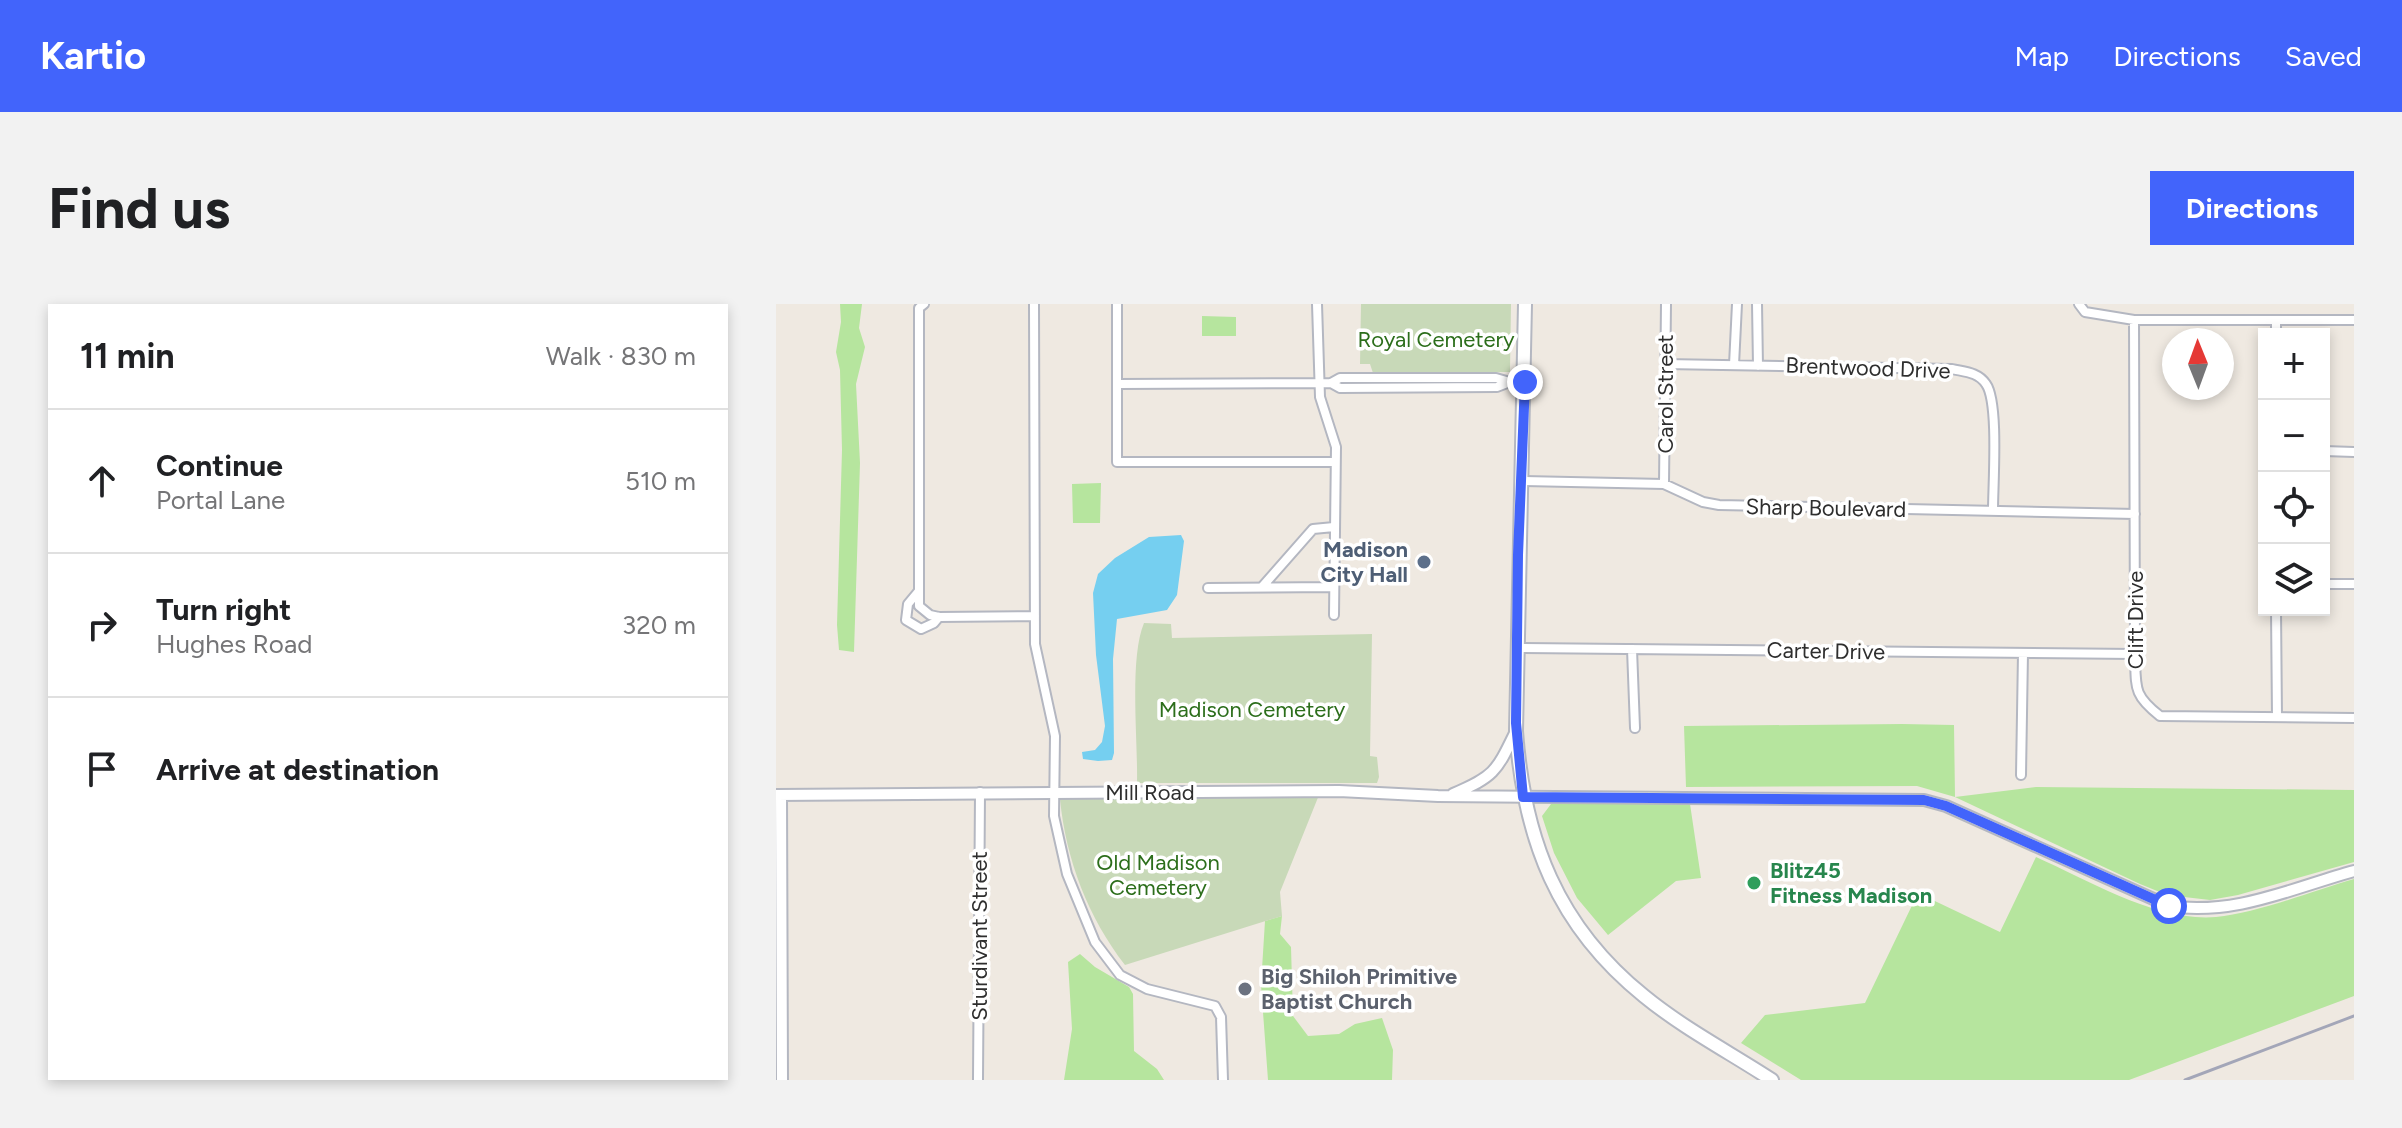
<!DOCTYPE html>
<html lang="en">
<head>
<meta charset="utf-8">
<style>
	:root { --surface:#fff; --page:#f2f2f2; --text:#202124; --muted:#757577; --line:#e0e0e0; --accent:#4264fb }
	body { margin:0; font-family:Figtree,sans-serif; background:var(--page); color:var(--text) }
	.controls { position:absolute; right:24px; top:24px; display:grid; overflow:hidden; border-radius:0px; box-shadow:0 4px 12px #0003 }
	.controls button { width:72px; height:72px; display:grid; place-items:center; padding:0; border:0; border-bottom:2px solid var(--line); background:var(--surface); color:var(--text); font:40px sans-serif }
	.compass { position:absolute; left:1386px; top:24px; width:72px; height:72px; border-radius:50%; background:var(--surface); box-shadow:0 4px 12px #0003; rotate:359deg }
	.stop { position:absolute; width:24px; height:24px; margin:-18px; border:6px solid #4264fb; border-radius:50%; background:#fff }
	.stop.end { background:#4264fb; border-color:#fff; box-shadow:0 2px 8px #0008 }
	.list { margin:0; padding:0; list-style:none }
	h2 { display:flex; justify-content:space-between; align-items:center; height:104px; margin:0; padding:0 32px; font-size:34px }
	h2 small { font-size:26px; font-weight:400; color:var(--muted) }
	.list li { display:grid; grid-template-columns:52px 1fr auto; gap:24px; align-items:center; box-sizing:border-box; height:144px; padding:0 32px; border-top:2px solid var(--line) }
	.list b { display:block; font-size:30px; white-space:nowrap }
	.list p { margin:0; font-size:26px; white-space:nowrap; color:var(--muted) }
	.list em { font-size:26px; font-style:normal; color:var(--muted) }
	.icon { flex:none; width:44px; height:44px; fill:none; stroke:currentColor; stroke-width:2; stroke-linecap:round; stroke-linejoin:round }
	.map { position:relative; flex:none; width:1578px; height:776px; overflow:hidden; border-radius:0px }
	header { display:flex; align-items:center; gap:48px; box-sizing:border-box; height:112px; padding:0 40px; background:var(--accent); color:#fff }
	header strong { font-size:38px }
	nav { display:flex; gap:44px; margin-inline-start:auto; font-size:28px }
	.intro { display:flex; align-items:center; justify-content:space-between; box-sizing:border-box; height:192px; padding:0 48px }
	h1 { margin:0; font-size:56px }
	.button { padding:20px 36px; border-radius:0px; background:var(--accent); color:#fff; font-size:28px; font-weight:700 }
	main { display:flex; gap:48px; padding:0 48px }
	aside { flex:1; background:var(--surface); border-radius:0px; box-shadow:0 4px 12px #0003 }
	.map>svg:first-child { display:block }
	.green { fill:#b6e59e }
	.cemetery { fill:#c8d9b8 }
	.water { fill:#75cff0 }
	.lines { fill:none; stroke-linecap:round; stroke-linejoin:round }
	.minor-casing { stroke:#b4b7c1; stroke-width:12 }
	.tertiary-casing { stroke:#b4b7c1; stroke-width:14 }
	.secondary-casing { stroke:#b4b7c1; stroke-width:16 }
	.minor { stroke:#fff; stroke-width:8 }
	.tertiary { stroke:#fff; stroke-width:10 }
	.secondary { stroke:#fff; stroke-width:12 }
	.rail { stroke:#a3a6b8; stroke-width:3 }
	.route { stroke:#4264fb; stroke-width:10 }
	.service-dot { fill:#5c6f8a; stroke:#fff; stroke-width:3 }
	.leisure-dot { fill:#2e9e5b; stroke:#fff; stroke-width:3 }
	.worship-dot { fill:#6b7280; stroke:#fff; stroke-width:3 }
	.labels { text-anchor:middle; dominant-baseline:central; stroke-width:7; stroke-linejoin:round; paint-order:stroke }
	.park-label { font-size:22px; fill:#2c6e1b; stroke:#fff }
	.street-label { font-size:22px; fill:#2e2e2e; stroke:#fff }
	.service-label { font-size:22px; font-weight:bold; fill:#4e5e75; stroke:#fff; text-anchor:end }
	.leisure-label { font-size:22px; font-weight:bold; fill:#27864d; stroke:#fff; text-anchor:start }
	.worship-label { font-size:22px; font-weight:bold; fill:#5b616d; stroke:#fff; text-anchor:start }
</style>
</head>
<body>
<header>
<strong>Kartio</strong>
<nav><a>Map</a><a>Directions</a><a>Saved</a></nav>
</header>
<div class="intro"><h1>Find us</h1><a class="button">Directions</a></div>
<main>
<aside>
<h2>11 min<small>Walk · 830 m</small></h2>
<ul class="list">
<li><svg class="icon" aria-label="ahead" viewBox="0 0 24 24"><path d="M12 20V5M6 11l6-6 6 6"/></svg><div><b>Continue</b><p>Portal Lane</p></div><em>510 m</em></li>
<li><svg class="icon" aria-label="right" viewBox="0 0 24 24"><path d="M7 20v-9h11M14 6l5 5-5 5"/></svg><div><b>Turn right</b><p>Hughes Road</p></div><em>320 m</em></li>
<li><svg class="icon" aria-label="arrive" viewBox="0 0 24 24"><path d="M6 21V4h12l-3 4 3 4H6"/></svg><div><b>Arrive at destination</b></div></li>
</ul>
</aside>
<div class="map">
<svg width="1578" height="776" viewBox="0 0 1578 776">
	<rect width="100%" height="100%" fill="#efe9e1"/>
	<path class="green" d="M 64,0 L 86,0 L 83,24 L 89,43 L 80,80 L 84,159 L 78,348 L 63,346 L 61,321 L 66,146 L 64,66 L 60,48 L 65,18 Z
		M 426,12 L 460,13 L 460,32 L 426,32 Z
		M 325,179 L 324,219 L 297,219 L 296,180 Z
		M 1126,420 L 1178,421 L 1179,493 L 1260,483 L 1578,486 L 1578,558 L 1462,591 L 1434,596 L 1391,591 L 1364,580 L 1179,493 L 1141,482 L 910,483 L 908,422 Z
		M 775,500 L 914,500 L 925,574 L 900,577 L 832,631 L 801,594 L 778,549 L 766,512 Z
		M 1260,553 C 1314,577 1381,618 1440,613 C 1481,609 1537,587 1578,575 L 1578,692 L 1353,776 L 1025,776 L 965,739 L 989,711 L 1089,699 L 1142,589 L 1224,628 Z
		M 506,612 L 504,630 L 515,643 L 517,712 L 532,732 L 563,730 L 579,720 L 606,714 L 617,746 L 616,776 L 492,776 L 485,681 L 489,617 Z
		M 304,650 L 319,663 L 353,683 L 357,690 L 358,747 L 381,765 L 388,776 L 288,776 L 296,725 L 292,658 Z"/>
	<path class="cemetery" d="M 585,0 L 735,0 L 734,68 L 597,69 L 594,60 L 584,60 Z
		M 368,319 L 395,320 L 396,334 L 596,330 L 594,452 L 601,453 L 603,473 L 601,479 L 361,479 C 362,436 353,355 368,319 Z
		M 543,491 L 504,588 L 506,612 L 349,661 C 312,613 290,556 284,495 Z"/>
	<path class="water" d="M 405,231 L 408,237 L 401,291 L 391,306 L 341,315 L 337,355 L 338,449 L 336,456 L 322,457 L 307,455 L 306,448 L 319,446 L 326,438 L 329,422 L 320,351 L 317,289 L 322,270 L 339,254 L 373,233 Z"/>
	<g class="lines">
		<g class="minor-casing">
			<path id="minor" d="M 148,0 L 143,4 L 143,302 L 154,311 L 163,313 L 259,312
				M 258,0 L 259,340 L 279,432 L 278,512 L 291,570 L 319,638 L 344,671 L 371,685 L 439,702 L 445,713 L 447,776
				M 341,0 L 341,158 L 559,158
				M 541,0 L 544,93 L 560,143 L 558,311
				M 981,0 L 982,62
				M 1303,0 L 1309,8 L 1358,16 L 1578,16
				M 1358,16 L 1359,350 C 1360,384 1357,391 1384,412 L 1578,414
				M 1500,16 L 1500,30
				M 889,60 L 1176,65 C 1189,68 1202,68 1210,80 C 1223,98 1217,180 1217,206
				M 958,61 L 961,0
				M 342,80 L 555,79 L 564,74 L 720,74 L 734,78 L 721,83 L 564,84 L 555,79
				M 1548,147 L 1578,148
				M 745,177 L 888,180 L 927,198 L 943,201 L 1359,210
				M 888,180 L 890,0
				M 1548,280 L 1578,280
				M 486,283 L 537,225 L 558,223
				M 432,284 L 558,283
				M 142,288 L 132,300 L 130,316 L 145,325 L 158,319 L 163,313
				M 1500,306 L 1501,413
				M 741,344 L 1359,350
				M 856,345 L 859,424
				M 1245,471 L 1247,349
				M 202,776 L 204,488"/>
		</g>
		<g class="tertiary-casing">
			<path id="tertiary" d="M 677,490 C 719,472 720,468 740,427
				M 0,491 L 563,487 L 662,492 L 1148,496 L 1170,502 L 1393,602 C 1459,612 1516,584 1578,567
				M 5,491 L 6,776"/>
		</g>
		<g class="secondary-casing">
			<path id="secondary" d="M 749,0 L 740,427 C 748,535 781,622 868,692 C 907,724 953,748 996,776"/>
		</g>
		<use href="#minor" class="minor"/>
		<use href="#tertiary" class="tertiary"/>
		<use href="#secondary" class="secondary"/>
		<path class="rail" d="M 1409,776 L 1578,712"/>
	</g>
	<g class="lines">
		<path class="route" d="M 749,78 L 742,251 L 740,419 L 747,493 L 1148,496 L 1170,502 L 1393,602"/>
	</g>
	<circle class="service-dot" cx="648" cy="258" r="8"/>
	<circle class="leisure-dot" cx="978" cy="579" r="8"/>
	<circle class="worship-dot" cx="469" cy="685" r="8"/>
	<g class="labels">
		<g class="park-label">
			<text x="660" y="35">Royal Cemetery</text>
			<text x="476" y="405">Madison Cemetery</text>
			<text x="382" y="558">Old Madison<tspan x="382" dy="25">Cemetery</tspan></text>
		</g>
		<g class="street-label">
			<text transform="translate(1092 64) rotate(2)">Brentwood Drive</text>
			<text transform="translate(889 90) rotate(-90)">Carol Street</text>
			<text transform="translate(1050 204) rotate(1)">Sharp Boulevard</text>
			<text transform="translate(1359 316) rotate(-90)">Clift Drive</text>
			<text transform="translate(1050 347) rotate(1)">Carter Drive</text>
			<text x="374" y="488">Mill Road</text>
			<text transform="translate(203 632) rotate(-90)">Sturdivant Street</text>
		</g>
		<g class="service-label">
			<text x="632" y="245">Madison<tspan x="632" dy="25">City Hall</tspan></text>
		</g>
		<g class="leisure-label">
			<text x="994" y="566">Blitz45<tspan x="994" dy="25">Fitness Madison</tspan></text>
		</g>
		<g class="worship-label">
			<text x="485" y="672">Big Shiloh Primitive<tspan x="485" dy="25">Baptist Church</tspan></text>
		</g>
	</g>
</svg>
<div class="controls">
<button>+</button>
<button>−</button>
<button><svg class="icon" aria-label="locate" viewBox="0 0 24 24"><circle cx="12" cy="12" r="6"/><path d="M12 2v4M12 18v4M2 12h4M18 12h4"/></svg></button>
<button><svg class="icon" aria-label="layers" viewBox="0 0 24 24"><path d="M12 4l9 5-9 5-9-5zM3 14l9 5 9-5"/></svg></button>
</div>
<svg class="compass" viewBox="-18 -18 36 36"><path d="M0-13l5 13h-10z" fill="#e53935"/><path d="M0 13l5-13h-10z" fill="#757577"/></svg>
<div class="stop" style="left:1393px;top:602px"></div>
<div class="stop end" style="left:749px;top:78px"></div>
</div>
</main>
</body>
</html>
